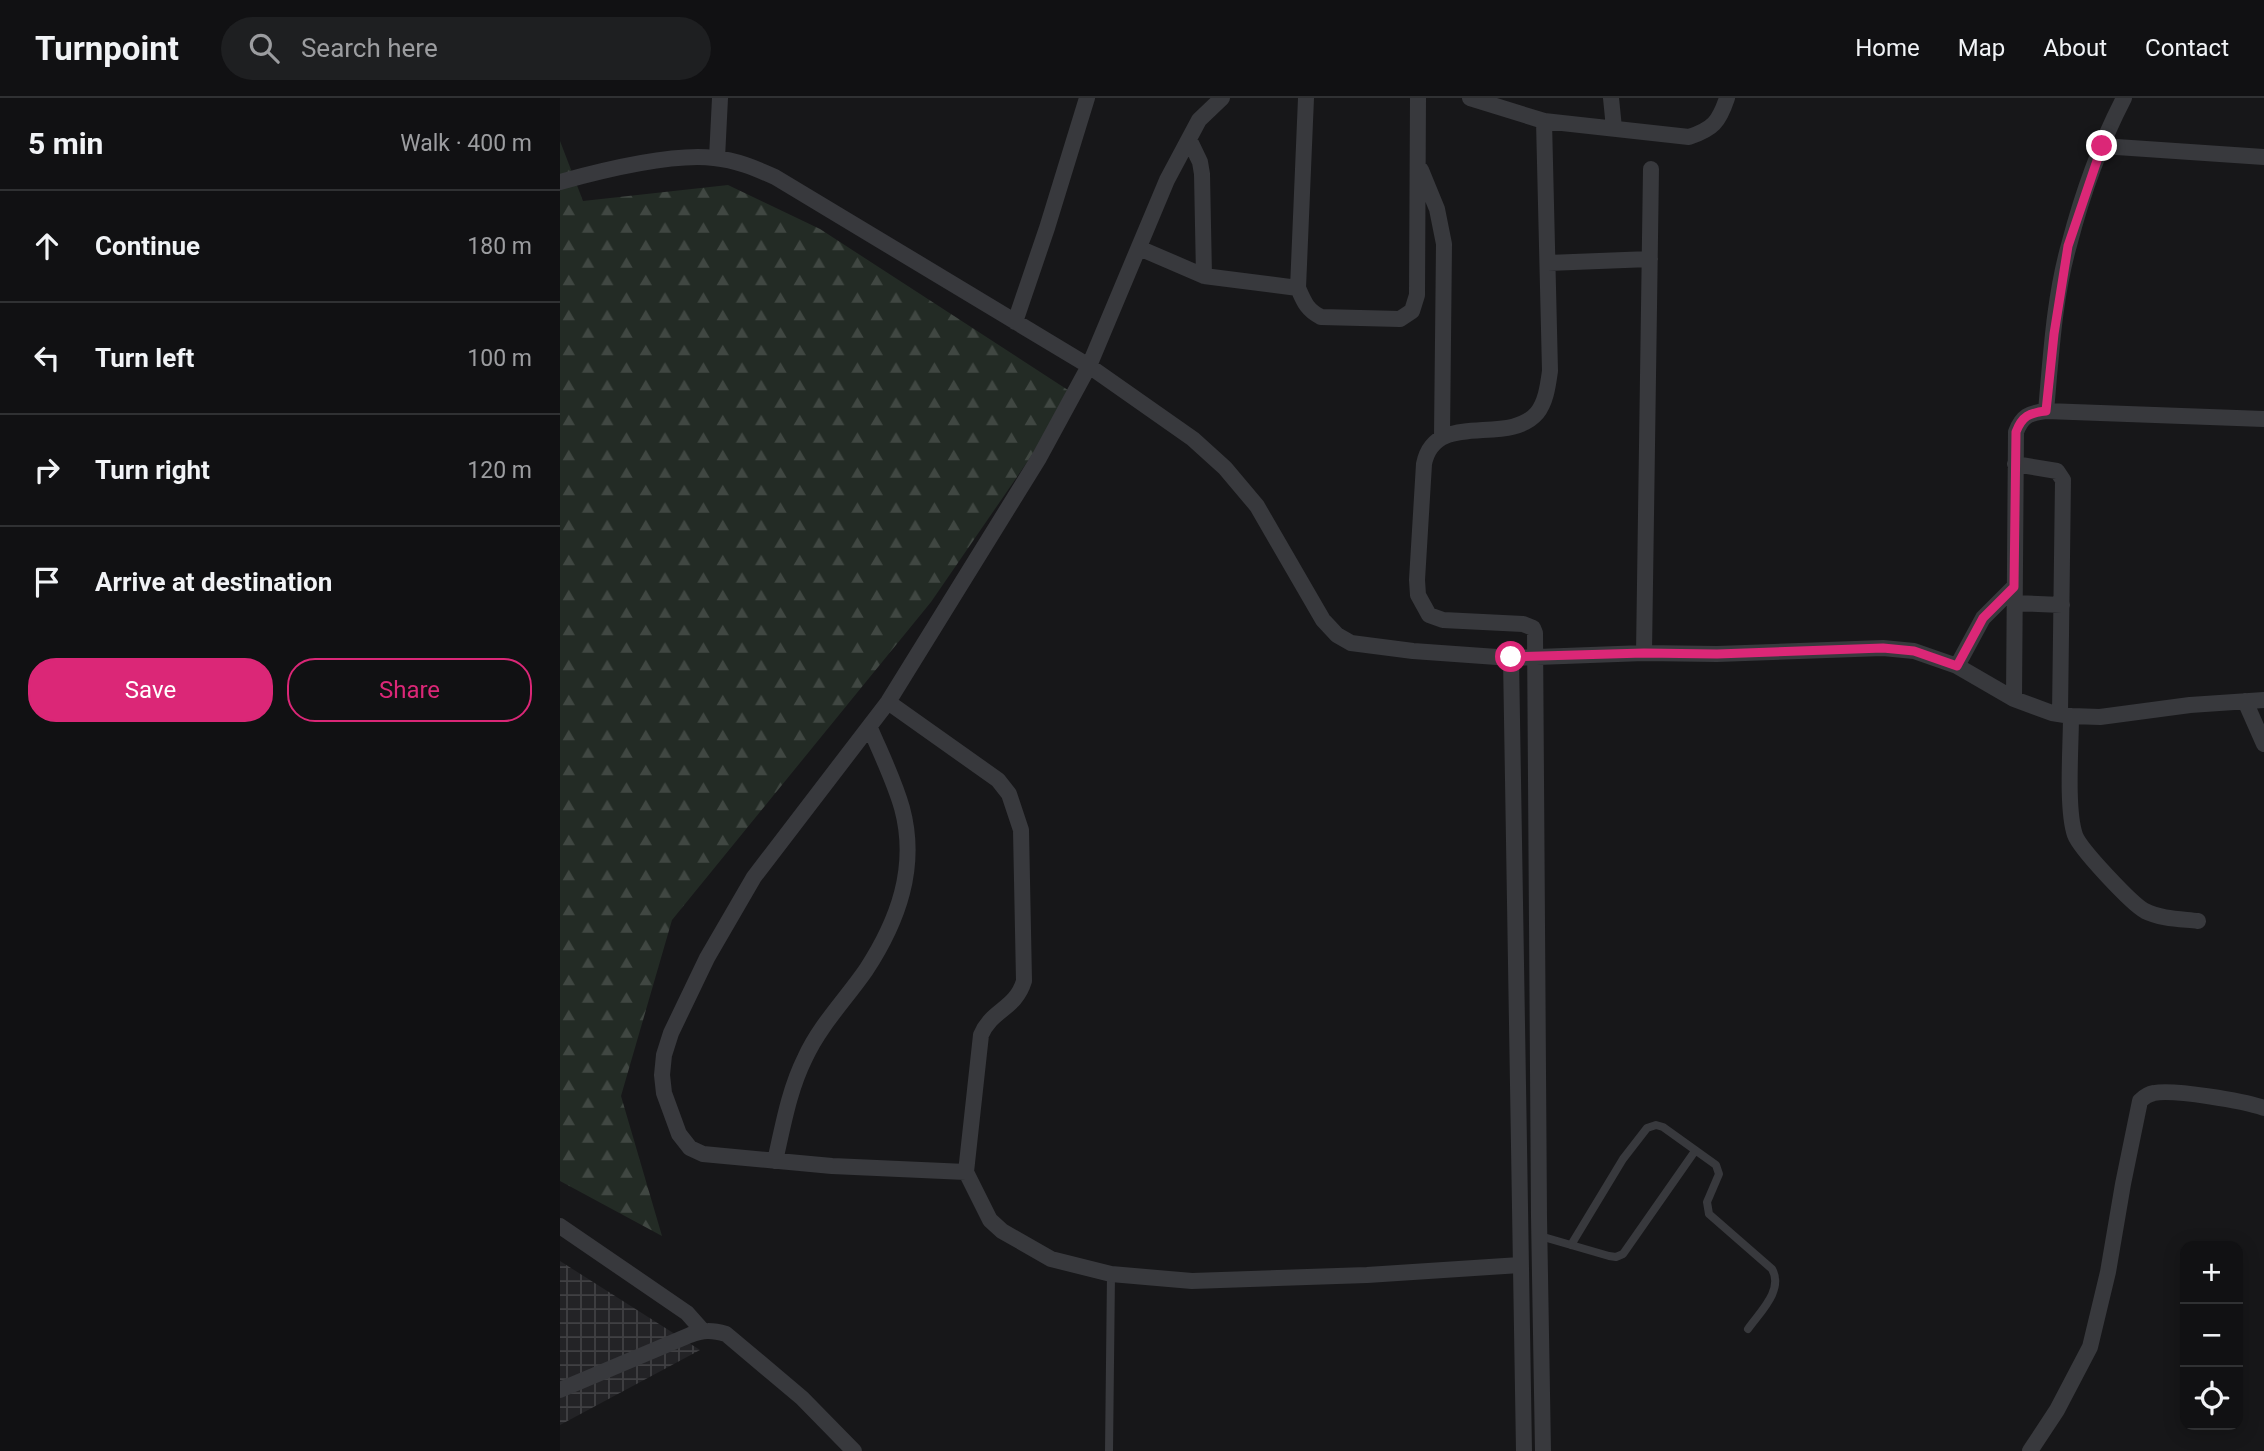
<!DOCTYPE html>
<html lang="en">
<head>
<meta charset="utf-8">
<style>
	:root { --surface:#111113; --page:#1e1f21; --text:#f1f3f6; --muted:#9c9da0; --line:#303133; --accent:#db2777 }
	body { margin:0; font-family:Roboto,sans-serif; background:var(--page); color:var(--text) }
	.controls { position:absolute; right:21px; bottom:21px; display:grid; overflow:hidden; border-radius:14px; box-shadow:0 4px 18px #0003 }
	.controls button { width:63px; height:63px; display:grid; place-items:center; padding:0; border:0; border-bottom:2px solid var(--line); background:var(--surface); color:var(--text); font:35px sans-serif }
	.stop { position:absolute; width:21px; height:21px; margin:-16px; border:5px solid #db2777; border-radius:50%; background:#fff }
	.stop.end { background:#db2777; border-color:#fff; box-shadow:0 2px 7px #0008 }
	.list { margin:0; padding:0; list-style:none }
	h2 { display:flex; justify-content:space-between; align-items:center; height:91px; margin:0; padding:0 28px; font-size:30px }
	h2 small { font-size:23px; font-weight:400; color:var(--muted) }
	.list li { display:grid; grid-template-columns:46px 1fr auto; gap:21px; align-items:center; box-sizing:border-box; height:112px; padding:0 28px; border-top:2px solid var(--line) }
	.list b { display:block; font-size:26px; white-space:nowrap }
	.list em { font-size:23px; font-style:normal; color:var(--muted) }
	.actions { display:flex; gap:14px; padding:21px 28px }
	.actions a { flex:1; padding:16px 0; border:2px solid var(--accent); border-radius:28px; text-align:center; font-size:24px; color:var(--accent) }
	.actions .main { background:var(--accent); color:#fff }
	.icon { flex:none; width:38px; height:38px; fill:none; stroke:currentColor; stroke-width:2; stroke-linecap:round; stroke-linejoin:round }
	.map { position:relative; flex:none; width:1704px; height:1353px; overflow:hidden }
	header { display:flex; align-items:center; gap:42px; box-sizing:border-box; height:98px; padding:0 35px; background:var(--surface); border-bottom:2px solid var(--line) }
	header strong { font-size:33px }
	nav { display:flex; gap:38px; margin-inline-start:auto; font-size:24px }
	.search { width:490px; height:63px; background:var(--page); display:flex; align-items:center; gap:18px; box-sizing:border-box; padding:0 24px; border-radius:38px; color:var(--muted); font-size:26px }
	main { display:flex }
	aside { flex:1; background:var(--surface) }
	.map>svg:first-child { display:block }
	.industrial { fill:url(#industrial-grid) }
	.forest { fill:url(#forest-firs) }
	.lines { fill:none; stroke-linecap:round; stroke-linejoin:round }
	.service { stroke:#38393d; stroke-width:8 }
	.minor { stroke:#38393d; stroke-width:16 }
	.route { stroke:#db2777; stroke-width:9 }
</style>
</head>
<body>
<header>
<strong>Turnpoint</strong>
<div class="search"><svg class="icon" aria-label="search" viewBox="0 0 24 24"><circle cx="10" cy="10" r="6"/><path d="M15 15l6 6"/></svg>Search here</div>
<nav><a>Home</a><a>Map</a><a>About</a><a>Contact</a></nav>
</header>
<main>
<aside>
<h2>5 min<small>Walk · 400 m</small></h2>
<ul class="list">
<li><svg class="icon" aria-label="ahead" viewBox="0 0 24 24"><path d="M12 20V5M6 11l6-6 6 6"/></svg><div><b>Continue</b></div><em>180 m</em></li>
<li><svg class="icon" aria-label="left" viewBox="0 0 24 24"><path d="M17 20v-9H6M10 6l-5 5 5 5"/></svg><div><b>Turn left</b></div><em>100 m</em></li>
<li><svg class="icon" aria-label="right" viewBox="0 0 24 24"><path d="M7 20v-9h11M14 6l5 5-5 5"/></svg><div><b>Turn right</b></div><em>120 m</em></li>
<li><svg class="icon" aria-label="arrive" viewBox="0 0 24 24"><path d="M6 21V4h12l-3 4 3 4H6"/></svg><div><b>Arrive at destination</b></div></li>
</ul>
<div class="actions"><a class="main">Save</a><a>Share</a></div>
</aside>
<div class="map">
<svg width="1704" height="1353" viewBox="0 0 1704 1353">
	<defs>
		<pattern id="industrial-grid" width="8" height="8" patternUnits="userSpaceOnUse" patternTransform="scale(1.75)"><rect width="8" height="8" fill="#232326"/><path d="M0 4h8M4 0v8" fill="none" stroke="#404043"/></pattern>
		<pattern id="forest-firs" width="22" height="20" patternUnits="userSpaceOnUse" patternTransform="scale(1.75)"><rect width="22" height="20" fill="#232b25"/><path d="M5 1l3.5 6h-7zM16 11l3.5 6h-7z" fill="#404742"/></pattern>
	</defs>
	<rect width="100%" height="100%" fill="#171719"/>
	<path class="industrial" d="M 0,1163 L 140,1252 L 0,1327 Z"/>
	<path class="forest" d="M 0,43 L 23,103 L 168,87 L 260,131 L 514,296 L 371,504 L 112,822 L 61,998 L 102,1138 L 0,1083 Z"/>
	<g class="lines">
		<path class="service" d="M 980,1138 L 1049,1158 L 1056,1159 L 1063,1156 L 1135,1053
			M 1011,1147 L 1063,1061 L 1087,1030 L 1096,1027 L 1103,1029 L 1156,1067 L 1159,1076 L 1147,1104 L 1149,1116 L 1212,1171 C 1224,1192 1200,1214 1188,1231
			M 549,1353 L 551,1176"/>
		<path class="minor" d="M 746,0 L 738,190 C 744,204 747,212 761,219 L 840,221 L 852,213 L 857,197 L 858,0
			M 910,0 L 984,23 L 990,273 C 988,287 986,304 977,315 C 948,349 875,311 864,366 L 857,482 L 858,497 L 869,517 L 883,522 L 963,526 L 973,530 L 975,535 L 979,1119 L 983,1353
			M 1051,0 L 1054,30
			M 984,23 L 1129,39 C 1153,31 1159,24 1167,0
			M 629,41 L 640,64 L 642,76 L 644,178
			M 1542,48 L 1704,59
			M 157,60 L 160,0
			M 861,72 L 877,111 L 884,146 L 882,338
			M 0,84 C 40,73 113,55 154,60 C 176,62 195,70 215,79 L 529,268 L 633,341 L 665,370 L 697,408 L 763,522 L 777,537 L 791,545 L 853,553 L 951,560 L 1084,555 L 1157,556 L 1323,550 L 1354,553 L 1397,568 L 1454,601 L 1492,615 L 1511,618 L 1540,619 L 1630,607 L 1704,602
			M 579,150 L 644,178 L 738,190
			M 988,165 L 1090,161
			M 455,224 L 487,130 L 527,0
			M 1486,313 C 1491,258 1494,200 1509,147 C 1522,97 1540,46 1564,0
			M 1455,366 L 1497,373 L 1503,382 L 1500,616
			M 1454,505 L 1502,507
			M 1084,555 L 1091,71
			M 951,560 L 964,1353
			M 1397,568 L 1423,520 L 1454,489
			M 1454,601 L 1456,334 C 1462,318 1469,315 1486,313 L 1704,321
			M 1685,603 L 1704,646
			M 328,604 L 438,682 L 449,696 L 461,732 L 464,883 C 455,912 432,911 421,937 L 406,1074 L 430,1122 L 442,1133 L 491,1161 L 551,1176 L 632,1183 L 807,1177 L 960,1167
			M 1511,618 C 1511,648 1506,711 1515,737 C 1520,751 1572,806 1585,813 C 1601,821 1621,821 1638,823
			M 215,1063 C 223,1028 229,992 245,960 C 260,927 286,901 306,872 C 338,823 358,769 342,710 C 334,682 321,656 310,630
			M 406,1074 L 272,1068 L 143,1056 L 130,1050 L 119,1036 L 104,995 L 102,977 L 104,957 L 111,935 L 147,860 L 194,779 L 328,604 L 479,360 L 529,268 L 607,82 L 639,22 L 662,0
			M 0,1128 L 127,1215 L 143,1233
			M 0,1292 L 130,1237 C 143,1232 152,1232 166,1236 L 242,1300 L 294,1353
			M 1470,1353 L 1497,1312 L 1530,1249 L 1548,1174 L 1563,1086 L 1580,1003 C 1585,998 1588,996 1594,995 C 1614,991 1684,1003 1704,1010"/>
	</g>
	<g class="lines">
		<path class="route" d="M 951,559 L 1084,555 L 1157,556 L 1323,550 L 1354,553 L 1397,568 L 1423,520 L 1454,489 L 1456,334 C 1462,318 1469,315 1486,313 L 1494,236 L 1508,148 L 1542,48"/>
	</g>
</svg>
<div class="controls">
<button>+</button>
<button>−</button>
<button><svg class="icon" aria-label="locate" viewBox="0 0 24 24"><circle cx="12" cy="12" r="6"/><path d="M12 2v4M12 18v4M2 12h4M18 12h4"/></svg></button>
</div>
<div class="stop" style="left:951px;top:559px"></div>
<div class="stop end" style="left:1542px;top:48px"></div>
</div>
</main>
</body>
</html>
